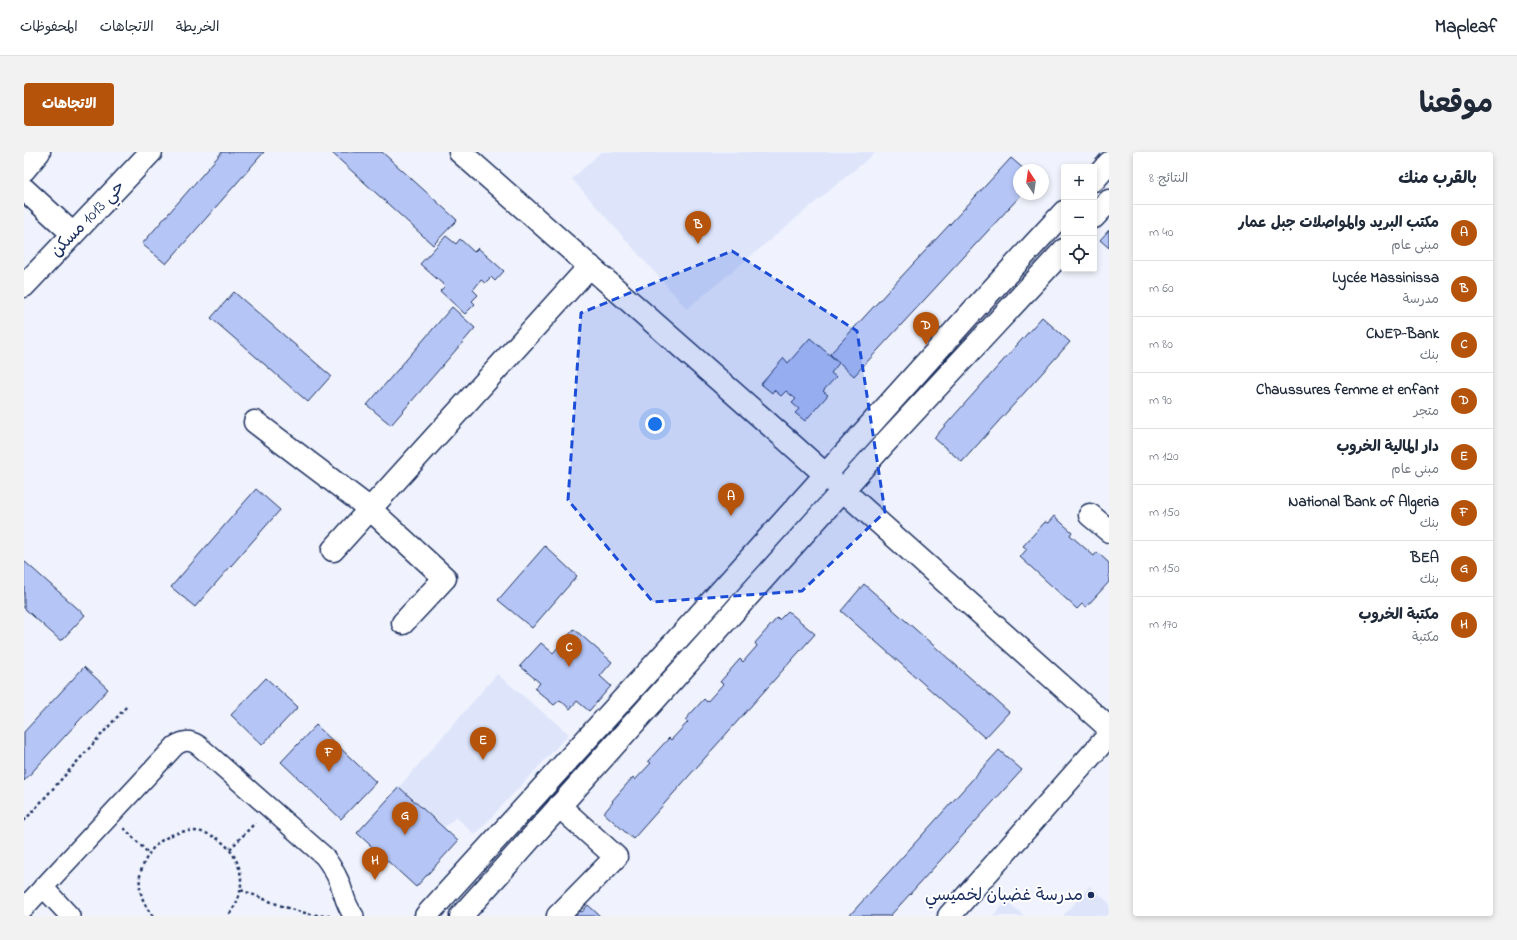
<!DOCTYPE html>
<html lang="ar">
<head>
<meta charset="utf-8">
<style>
	:root { --surface:#fff; --page:#f2f2f3; --text:#1f2937; --muted:#747a83; --line:#e0e1e3; --accent:#b45309 }
	body { margin:0; font-family:"Indie Flower","Playpen Sans Arabic",sans-serif; background:var(--page); color:var(--text); direction:rtl }
	.controls { position:absolute; right:12px; top:12px; display:grid; overflow:hidden; border-radius:4px; box-shadow:0 2px 6px #0003 }
	.controls button { width:36px; height:36px; display:grid; place-items:center; padding:0; border:0; border-bottom:1px solid var(--line); background:var(--surface); color:var(--text); font:20px sans-serif }
	.compass { position:absolute; left:989px; top:12px; width:36px; height:36px; border-radius:50%; background:var(--surface); box-shadow:0 2px 6px #0003; rotate:347deg }
	.you { position:absolute; left:631px; top:272px; width:14px; height:14px; margin:-10px; border:3px solid #fff; border-radius:50%; background:#1a73e8; box-shadow:0 0 0 6px #1a73e833 }
	.badge { display:grid; place-items:center; width:26px; height:26px; border-radius:50%; background:var(--accent); color:#fff; font-size:13px; font-weight:700 }
	.pin { position:absolute; translate:-50% -33px; filter:drop-shadow(0 1px 2px #0008) }
	.pin::after { content:''; position:absolute; top:21px; width:14px; height:12px; background:inherit; clip-path:polygon(0 0,100% 0,50% 100%) }
	.list { margin:0; padding:0; list-style:none }
	h2 { display:flex; justify-content:space-between; align-items:center; height:52px; margin:0; padding:0 16px; font-size:17px }
	h2 small { font-size:13px; font-weight:400; color:var(--muted) }
	.list li { display:grid; grid-template-columns:26px 1fr auto; gap:12px; align-items:center; box-sizing:border-box; height:56px; padding:0 16px; border-top:1px solid var(--line) }
	.list b { display:block; font-size:15px; white-space:nowrap }
	.list p { margin:0; font-size:13px; white-space:nowrap; color:var(--muted) }
	.list em { font-size:13px; font-style:normal; color:var(--muted) }
	.icon { flex:none; width:22px; height:22px; fill:none; stroke:currentColor; stroke-width:2; stroke-linecap:round; stroke-linejoin:round }
	.map { position:relative; flex:none; width:1085px; height:764px; overflow:hidden; direction:ltr; border-radius:4px }
	header { display:flex; align-items:center; gap:24px; box-sizing:border-box; height:56px; padding:0 20px; background:var(--surface); border-bottom:1px solid var(--line) }
	header strong { font-size:19px }
	nav { display:flex; gap:22px; margin-inline-start:auto; font-size:14px }
	.intro { display:flex; align-items:center; justify-content:space-between; box-sizing:border-box; height:96px; padding:0 24px }
	h1 { margin:0; font-size:28px }
	.button { padding:10px 18px; border-radius:4px; background:var(--accent); color:#fff; font-size:14px; font-weight:700 }
	main { display:flex; gap:24px; padding:0 24px }
	aside { flex:1; background:var(--surface); border-radius:4px; box-shadow:0 2px 6px #0003 }
	.map>svg:first-child { display:block }
	.built { fill:#dee5fb }
	.building { fill:#b5c5f5; stroke:#1b2f5e }
	.lines { fill:none; stroke-linecap:round; stroke-linejoin:round }
	.pedestrian-casing { stroke:#1b2f5e; stroke-width:22 }
	.minor-casing { stroke:#1b2f5e; stroke-width:25 }
	.secondary-casing { stroke:#1b2f5e; stroke-width:25 }
	.path { stroke:#1b2f5e; stroke-width:2.5; stroke-dasharray:3 3; stroke-linecap:butt }
	.pedestrian { stroke:#fff; stroke-width:19 }
	.minor { stroke:#fff; stroke-width:22 }
	.secondary { stroke:#fff; stroke-width:22 }
	.marked { fill:#1d4ed8; fill-opacity:0.2; stroke:#1d4ed8; stroke-width:3; stroke-dasharray:8 5; stroke-linejoin:round }
	.poi-dot { fill:#1b2f5e; stroke:#fff; stroke-width:1.5 }
	.labels { text-anchor:middle; dominant-baseline:central; stroke-width:4; stroke-linejoin:round; paint-order:stroke }
	.street-label { font-size:17px; fill:#1b2f5e; stroke:#fff }
	.poi-label { font-size:17px; fill:#1b2f5e; stroke:#fff; text-anchor:end }
</style>
</head>
<body>
<header>
<strong>Mapleaf</strong>
<nav><a>الخريطة</a><a>الاتجاهات</a><a>المحفوظات</a></nav>
</header>
<div class="intro"><h1>موقعنا</h1><a class="button">الاتجاهات</a></div>
<main>
<aside>
<h2>بالقرب منك<small>النتائج: 8</small></h2>
<ul class="list">
<li><span class="badge">A</span><div><b>مكتب البريد والمواصلات جبل عمار</b><p>مبنى عام</p></div><em>40 m</em></li>
<li><span class="badge">B</span><div><b>Lycée Massinissa</b><p>مدرسة</p></div><em>60 m</em></li>
<li><span class="badge">C</span><div><b>CNEP-Bank</b><p>بنك</p></div><em>80 m</em></li>
<li><span class="badge">D</span><div><b>Chaussures femme et enfant</b><p>متجر</p></div><em>90 m</em></li>
<li><span class="badge">E</span><div><b>دار المالية الخروب</b><p>مبنى عام</p></div><em>120 m</em></li>
<li><span class="badge">F</span><div><b>National Bank of Algeria</b><p>بنك</p></div><em>150 m</em></li>
<li><span class="badge">G</span><div><b>BEA</b><p>بنك</p></div><em>150 m</em></li>
<li><span class="badge">H</span><div><b>مكتبة الخروب</b><p>مكتبة</p></div><em>170 m</em></li>
</ul>
</aside>
<div class="map">
<svg width="1085" height="764" viewBox="0 0 1085 764">
	<rect width="100%" height="100%" fill="#f0f3fd"/>
	<filter id="ink" filterUnits="userSpaceOnUse"><feTurbulence type="fractalNoise" baseFrequency=".025" numOctaves="2"/><feDisplacementMap in="SourceGraphic" scale="8" xChannelSelector="R" yChannelSelector="G"/><feConvolveMatrix kernelMatrix="1 2 1 2 8 2 1 2 1" color-interpolation-filters="sRGB"/></filter>
	<g filter="url(#ink)">
		<path class="built" d="M 577,0 L 852,0 L 663,157 L 548,27 Z
			M 473,522 L 545,582 L 451,683 L 432,665 L 420,676 L 375,635 Z
			M 1066,734 L 1085,751 L 1085,764 L 1039,764 Z
			M 983,749 L 1000,764 L 969,764 Z"/>
		<path class="building" d="M 198,0 L 240,0 L 142,112 L 118,92 Z
			M 307,0 L 358,0 L 433,68 L 409,93 Z
			M 987,6 L 1001,18 L 995,18 L 995,42 L 998,42 L 830,224 L 806,202 Z
			M 1085,78 L 1085,96 L 1076,88 Z
			M 422,84 L 432,92 L 436,87 L 450,100 L 454,96 L 480,119 L 471,129 L 467,125 L 461,131 L 457,128 L 449,138 L 454,143 L 448,149 L 451,152 L 441,162 L 416,139 L 421,134 L 396,112 Z
			M 210,140 L 307,224 L 284,250 L 187,166 Z
			M 428,155 L 451,176 L 367,273 L 343,253 Z
			M 1018,165 L 1046,190 L 938,310 L 910,286 Z
			M 786,186 L 815,211 L 807,221 L 812,225 L 799,239 L 804,243 L 781,269 L 771,261 L 775,257 L 768,251 L 772,247 L 762,239 L 757,244 L 750,238 L 748,241 L 737,232 L 760,206 L 764,211 Z
			M 232,337 L 256,358 L 171,455 L 147,435 Z
			M 1030,364 L 1048,380 L 1046,383 L 1070,404 L 1073,400 L 1085,411 L 1085,430 L 1062,455 L 1058,452 L 1053,457 L 996,405 L 1003,397 L 999,394 L 1021,370 L 1024,371 Z
			M 521,394 L 553,424 L 508,476 L 474,448 Z
			M 0,409 L 61,463 L 37,489 L 0,456 Z
			M 840,432 L 985,560 L 961,586 L 817,459 Z
			M 764,459 L 791,482 L 609,687 L 580,661 L 589,650 L 588,649 L 609,625 L 611,628 L 627,611 L 624,609 L 645,586 L 647,588 L 664,570 L 661,568 L 680,547 L 683,550 L 699,532 L 696,530 L 716,507 L 719,510 L 733,494 L 731,491 L 753,466 L 755,468 Z
			M 550,477 L 588,510 L 576,524 L 587,534 L 565,559 L 553,549 L 546,557 L 536,548 L 530,553 L 511,537 L 516,531 L 496,514 L 517,491 L 529,501 Z
			M 60,515 L 84,537 L 0,629 L 0,580 Z
			M 242,526 L 274,555 L 238,593 L 207,563 Z
			M 292,573 L 352,630 L 317,667 L 257,610 Z
			M 975,598 L 998,618 L 866,764 L 825,764 Z
			M 375,635 L 434,689 L 392,735 L 333,681 Z
			M 564,753 L 576,764 L 550,764 L 555,759 L 558,760 Z"/>
		<g class="lines">
			<g class="pedestrian-casing">
				<path id="pedestrian" d="M 19,735 L 46,764
					M 0,756 L 151,594 C 160,588 165,588 174,593 L 300,704 C 306,712 311,720 315,729 C 320,741 321,753 330,764"/>
			</g>
			<g class="minor-casing">
				<path id="minor" d="M 436,0 L 738,266 L 1085,576
					M 0,18 L 15,0
					M 0,37 L 49,82
					M 0,134 L 127,0
					M 231,270 L 346,357 L 421,426 L 379,471
					M 1066,363 L 1085,379
					M 309,398 L 566,114
					M 534,764 L 592,705 L 535,654
					M 925,764 L 1085,583"/>
			</g>
			<g class="secondary-casing">
				<path id="secondary" d="M 1070,28 L 1085,11
					M 1070,65 L 1085,49
					M 402,764 L 670,469 L 953,154 L 1040,60
					M 437,764 L 862,290 L 1040,98"/>
			</g>
			<path class="path" d="M 0,669 L 103,554
				M 100,676 L 125,702
				M 206,697 L 231,671
				M 217,738 C 247,749 275,764 307,764
				M 129,764 C 118,752 113,734 117,719 C 121,707 127,696 137,689 C 187,654 243,717 204,764"/>
			<use href="#pedestrian" class="pedestrian"/>
			<use href="#minor" class="minor"/>
			<use href="#secondary" class="secondary"/>
		</g>
	</g>
	<path class="marked" d="M 708,99 L 833,179 L 861,360 L 778,439 L 629,450 L 544,348 L 557,161 Z"/>
	<circle class="poi-dot" cx="1067" cy="743" r="4"/>
	<g class="labels">
		<g class="street-label">
			<text transform="translate(64 67) rotate(-46)">حي 1013 مسكن</text>
		</g>
		<g class="poi-label">
			<text x="1059" y="743">مدرسة غضبان لخميسي</text>
		</g>
	</g>
</svg>
<div class="controls">
<button>+</button>
<button>−</button>
<button><svg class="icon" aria-label="locate" viewBox="0 0 24 24"><circle cx="12" cy="12" r="6"/><path d="M12 2v4M12 18v4M2 12h4M18 12h4"/></svg></button>
</div>
<svg class="compass" viewBox="-18 -18 36 36"><path d="M0-13l5 13h-10z" fill="#e53935"/><path d="M0 13l5-13h-10z" fill="#747a83"/></svg>
<div class="you"></div>
<div class="pin badge" style="left:707px;top:364px">A</div>
<div class="pin badge" style="left:674px;top:92px">B</div>
<div class="pin badge" style="left:545px;top:515px">C</div>
<div class="pin badge" style="left:902px;top:193px">D</div>
<div class="pin badge" style="left:459px;top:608px">E</div>
<div class="pin badge" style="left:305px;top:620px">F</div>
<div class="pin badge" style="left:381px;top:683px">G</div>
<div class="pin badge" style="left:351px;top:728px">H</div>
</div>
</main>
</body>
</html>
